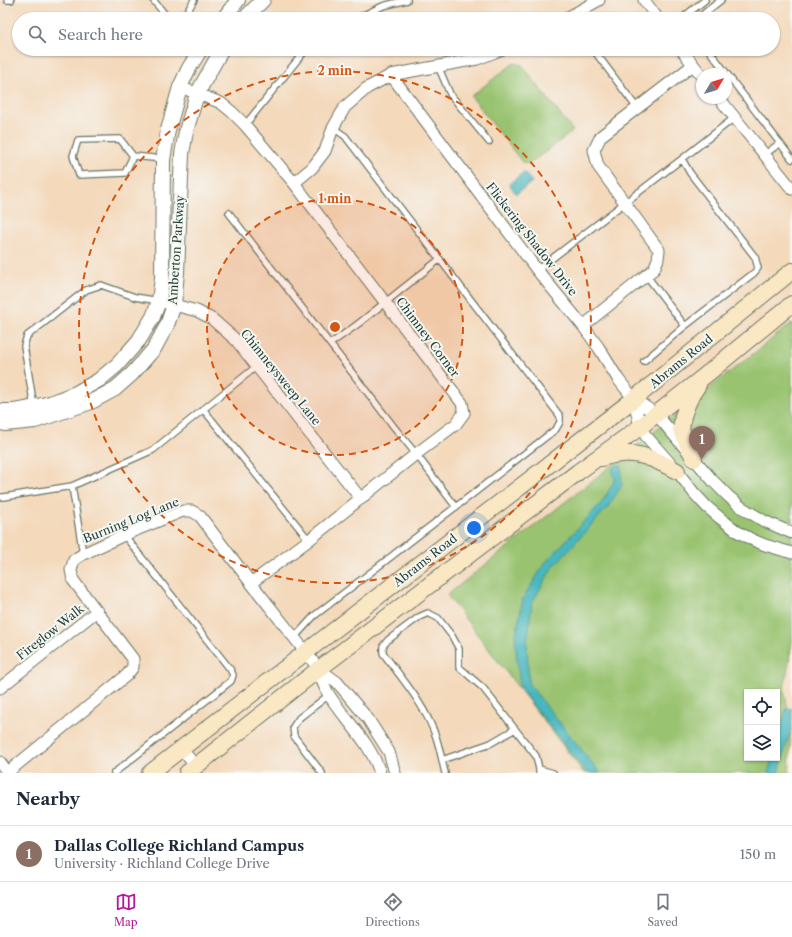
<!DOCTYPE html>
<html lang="en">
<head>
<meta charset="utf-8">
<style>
	:root { --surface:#fff; --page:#f6f6f7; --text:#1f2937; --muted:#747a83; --line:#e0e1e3; --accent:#b5179e }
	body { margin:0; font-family:"Libre Caslon Text",serif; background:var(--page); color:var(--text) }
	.controls { position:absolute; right:12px; bottom:12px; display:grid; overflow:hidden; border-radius:0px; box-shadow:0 1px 3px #0004 }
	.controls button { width:36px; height:36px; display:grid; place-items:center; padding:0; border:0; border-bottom:1px solid var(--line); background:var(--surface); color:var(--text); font:20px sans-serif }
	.compass { position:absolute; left:696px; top:68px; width:36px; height:36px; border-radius:50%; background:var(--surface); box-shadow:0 1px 3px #0004; rotate:52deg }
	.you { position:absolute; left:474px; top:528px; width:14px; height:14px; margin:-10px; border:3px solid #fff; border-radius:50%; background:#1a73e8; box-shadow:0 0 0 6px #1a73e833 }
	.badge { display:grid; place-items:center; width:26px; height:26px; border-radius:50%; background:var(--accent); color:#fff; font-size:13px; font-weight:700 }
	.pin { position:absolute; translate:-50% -33px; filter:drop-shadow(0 1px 2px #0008) }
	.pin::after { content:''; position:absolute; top:21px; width:14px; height:12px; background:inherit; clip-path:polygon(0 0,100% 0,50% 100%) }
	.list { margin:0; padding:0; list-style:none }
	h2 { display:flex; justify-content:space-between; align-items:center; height:52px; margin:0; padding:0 16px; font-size:17px }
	h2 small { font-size:13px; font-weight:400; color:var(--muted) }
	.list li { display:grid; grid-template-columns:26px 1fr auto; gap:12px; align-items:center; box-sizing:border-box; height:56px; padding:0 16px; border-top:1px solid var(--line) }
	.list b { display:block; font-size:15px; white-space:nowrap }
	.list p { margin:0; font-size:13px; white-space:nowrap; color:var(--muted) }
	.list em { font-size:13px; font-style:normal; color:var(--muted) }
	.icon { flex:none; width:22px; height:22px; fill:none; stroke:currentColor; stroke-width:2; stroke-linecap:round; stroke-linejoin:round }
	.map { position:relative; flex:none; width:792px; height:773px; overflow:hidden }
	.search { position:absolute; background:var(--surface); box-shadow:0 1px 3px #0004; left:12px; right:12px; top:12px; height:44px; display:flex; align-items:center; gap:10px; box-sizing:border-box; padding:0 14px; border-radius:22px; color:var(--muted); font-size:15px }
	.sheet { height:108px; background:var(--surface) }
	nav { display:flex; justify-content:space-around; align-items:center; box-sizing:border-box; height:56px; border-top:1px solid var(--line); background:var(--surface); font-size:11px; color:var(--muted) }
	nav a { display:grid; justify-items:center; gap:2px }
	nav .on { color:var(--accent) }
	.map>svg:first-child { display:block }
	.green { fill:#99c36f; stroke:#5c8052; fill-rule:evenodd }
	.water { fill:#46b6bd; stroke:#327a78 }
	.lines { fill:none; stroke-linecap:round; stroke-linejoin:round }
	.service-casing { stroke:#6a7463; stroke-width:8 }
	.minor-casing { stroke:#6a7463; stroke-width:13 }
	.tertiary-casing { stroke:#6a7463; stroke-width:16 }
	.secondary-casing { stroke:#6a7463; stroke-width:18 }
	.service { stroke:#fff; stroke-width:5.5 }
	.minor { stroke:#fff; stroke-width:11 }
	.tertiary { stroke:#fff; stroke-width:14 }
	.secondary { stroke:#fae7c3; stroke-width:16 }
	.ring { fill:none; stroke:#d45610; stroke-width:2; stroke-dasharray:7 5 }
	.labels { text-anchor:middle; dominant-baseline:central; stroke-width:4; stroke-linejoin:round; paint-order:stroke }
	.street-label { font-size:12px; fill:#1f3d34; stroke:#f6f6f2 }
	.centre { fill:#d45610; stroke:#f6f6f2; stroke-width:2 }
	.ring-label { font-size:12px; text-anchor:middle; font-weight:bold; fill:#d45610; stroke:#f6f6f2; stroke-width:4; stroke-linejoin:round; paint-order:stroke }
</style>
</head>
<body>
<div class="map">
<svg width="792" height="773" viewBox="0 0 792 773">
	<rect width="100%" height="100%" fill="#f6f6f2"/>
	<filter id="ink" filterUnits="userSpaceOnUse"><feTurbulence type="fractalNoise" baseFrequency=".025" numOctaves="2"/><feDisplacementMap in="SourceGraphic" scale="8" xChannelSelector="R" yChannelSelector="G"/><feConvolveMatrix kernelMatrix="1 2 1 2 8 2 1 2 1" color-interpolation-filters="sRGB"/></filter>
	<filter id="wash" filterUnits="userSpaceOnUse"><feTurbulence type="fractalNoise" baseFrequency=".012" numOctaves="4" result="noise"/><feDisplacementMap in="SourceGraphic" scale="16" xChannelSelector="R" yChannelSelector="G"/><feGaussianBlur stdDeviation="0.9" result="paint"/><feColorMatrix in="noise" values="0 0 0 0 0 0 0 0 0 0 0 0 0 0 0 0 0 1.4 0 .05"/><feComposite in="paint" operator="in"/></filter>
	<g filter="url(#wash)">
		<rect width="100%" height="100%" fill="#f4d9bb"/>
		<path class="green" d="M 514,63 L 522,65 L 573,131 L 529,164 L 522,162 L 471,96 Z
			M 792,323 L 792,642 L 784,690 L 791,725 L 789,773 L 584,773 L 447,595 ZM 747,692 L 777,692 L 777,758 L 747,758 Z"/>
		<path class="water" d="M 524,172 L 532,182 L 516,194 L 509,184 Z
			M 617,464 L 621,466 L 622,485 L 608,507 L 552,568 L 532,603 L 527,644 L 529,684 L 600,773 L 587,773 L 520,689 L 515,641 L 523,598 L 545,563 L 602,502 L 615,480 L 612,469 Z
			M 792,708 L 792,726 L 787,742 L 779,773 L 768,773 L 772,758 L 777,758 L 777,740 L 786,709 Z"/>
	</g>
	<g filter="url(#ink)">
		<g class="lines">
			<g class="service-casing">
				<path id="service" d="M 7,0 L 11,0
					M 153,0 L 169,19
					M 187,12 L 195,19
					M 170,19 L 187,12 L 194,0
					M 355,19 L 383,6 L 407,0
					M 681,19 L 705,0
					M 697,19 L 721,0
					M 593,49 L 637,108
					M 708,49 L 792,159
					M 438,66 L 450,94 L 489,142
					M 713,74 L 721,67
					M 245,125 L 299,58 L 307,49
					M 764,155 L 780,143
					M 133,156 L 120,139 L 78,140 L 73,156 L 79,175 L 125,173 L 133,156 L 163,159
					M 229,213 L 394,427 L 416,454 L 456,507
					M 537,270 L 682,159
					M 646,275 L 685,326 L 754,273 L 758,268 L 755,257 L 690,173 L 682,159 L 734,118
					M 330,344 L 358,324 L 440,259
					M 644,361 L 685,326
					M 34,407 L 24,346 L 27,336 L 86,290 L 101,285 L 135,297 L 159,301
					M 203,409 L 309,540
					M 72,486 L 83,554
					M 0,497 L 4,497 L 72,486 L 153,450 L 257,366
					M 294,638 L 314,616 L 388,559 L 420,534 L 474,493 L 556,429 L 560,422 L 560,416 L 345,136 L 333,128
					M 442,760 L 491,743 L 515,729
					M 539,769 L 553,773
					M 114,773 L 231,681 L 233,675 L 230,669 L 124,535
					M 322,773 L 294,736 L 293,727 L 299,718 L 329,695
					M 445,773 C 442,761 440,749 436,737 C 425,705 403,680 383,653 L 383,646 L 388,640 L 419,617 L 428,613 L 438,618 L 452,636 L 459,649 L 459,667 L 483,688 L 536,756 L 539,769 L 539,773"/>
			</g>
			<g class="minor-casing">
				<path id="minor" d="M 644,0 L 658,19
					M 565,19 L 599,0
					M 681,49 L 702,76
					M 391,75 L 537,270 L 583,326 L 599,348 L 618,379 L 634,399 L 656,414 L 713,481 L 728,496 L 741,507 L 764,521 L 792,533
					M 180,87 L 221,103 L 232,112 L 245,125 L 294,183 L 462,403 L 464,413 L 456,424 L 416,454 L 309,540 L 251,583
					M 719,98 L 792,189
					M 294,183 L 312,168 L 325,151 L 333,128 L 345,107 L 367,88 L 391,75 L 477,59 L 503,49
					M 159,301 L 197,311 L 212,319 L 236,340 L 361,499
					M 583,326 L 654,269 L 658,259 L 659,250 L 598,166 L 594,150 L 601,136 L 693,65
					M 634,399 L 640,427 L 646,436 L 677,471 L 694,493 L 707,507 L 720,518 L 738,532 L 753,540 L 765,545 L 792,553
					M 319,669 C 321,678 324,687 329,695 C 346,721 371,743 380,773
					M 0,688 L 97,611
					M 182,749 L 196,767
					M 0,762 L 8,773
					M 8,772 L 127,675 L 133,667 L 133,659 L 73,580 L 71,570 L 74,560 L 83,554 L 124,535 L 183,511 L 192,511 L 200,516 L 251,583 L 319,669 L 337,682 L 368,719 L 389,752 L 395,773"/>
			</g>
			<g class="tertiary-casing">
				<path id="tertiary" d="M 223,19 L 238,0
					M 244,19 L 263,0
					M 0,411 L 14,411 L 26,409 L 50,403 L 76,393 L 99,380 L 117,365 L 139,340 L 153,317 L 159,301 L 162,278 L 163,160 L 168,130 L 180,87 L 189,68 L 201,49
					M 0,423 L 5,424 L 35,421 L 91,402 L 115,389 L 132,374 L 154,349 L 167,325 L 174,305 L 177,272 L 182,154 L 186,131 L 197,94 L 222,49"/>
			</g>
			<g class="secondary-casing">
				<path id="secondary" d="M 602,458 C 633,448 651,457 677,471
					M 694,459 L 681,429 L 683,416 L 687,405 L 692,394 L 698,385
					M 150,773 L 306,652 L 634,399 L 792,271
					M 187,773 L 319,669 L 578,472 L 640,427 L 707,374 L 792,304"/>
			</g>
			<use href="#service" class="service"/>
			<use href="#minor" class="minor"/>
			<use href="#tertiary" class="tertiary"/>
			<use href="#secondary" class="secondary"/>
		</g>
	</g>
	<circle cx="335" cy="327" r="128" fill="#d45610" fill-opacity=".12"/>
	<g class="ring">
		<circle cx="335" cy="327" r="128"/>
		<circle cx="335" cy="327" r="256"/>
	</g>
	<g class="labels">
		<g class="street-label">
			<text transform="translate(532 239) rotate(52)">Flickering Shadow Drive</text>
			<text transform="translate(176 250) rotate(-86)">Amberton Parkway</text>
			<text transform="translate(428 337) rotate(53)">Chimney Corner</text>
			<text transform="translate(681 361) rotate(-39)">Abrams Road</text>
			<text transform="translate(281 377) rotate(51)">Chimneysweep Lane</text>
			<text transform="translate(131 520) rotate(-22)">Burning Log Lane</text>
			<text transform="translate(425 560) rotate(-38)">Abrams Road</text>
			<text transform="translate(50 632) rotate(-38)">Fireglow Walk</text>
		</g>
	</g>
	<circle cx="335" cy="327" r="6" class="centre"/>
	<g class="ring-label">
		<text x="335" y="75">2 min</text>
		<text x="335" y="203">1 min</text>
	</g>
</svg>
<div class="controls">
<button><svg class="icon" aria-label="locate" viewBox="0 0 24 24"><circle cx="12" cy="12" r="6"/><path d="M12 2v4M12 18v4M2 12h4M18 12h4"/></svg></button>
<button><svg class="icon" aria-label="layers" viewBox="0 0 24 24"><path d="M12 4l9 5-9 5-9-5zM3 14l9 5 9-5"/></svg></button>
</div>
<svg class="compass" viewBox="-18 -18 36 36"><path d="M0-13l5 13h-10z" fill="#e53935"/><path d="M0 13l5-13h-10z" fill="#747a83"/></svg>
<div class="you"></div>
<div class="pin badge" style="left:702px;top:459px;background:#8d6e63">1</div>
<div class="search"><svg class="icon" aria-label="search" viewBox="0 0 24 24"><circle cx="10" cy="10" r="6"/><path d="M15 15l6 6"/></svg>Search here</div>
</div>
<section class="sheet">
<h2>Nearby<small></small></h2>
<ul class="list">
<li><span class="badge" style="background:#8d6e63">1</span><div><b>Dallas College Richland Campus</b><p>University · Richland College Drive</p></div><em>150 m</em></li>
</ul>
</section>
<nav>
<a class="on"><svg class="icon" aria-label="map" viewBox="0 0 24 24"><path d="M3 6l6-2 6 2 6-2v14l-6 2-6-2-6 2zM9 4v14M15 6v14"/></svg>Map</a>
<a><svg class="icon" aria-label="directions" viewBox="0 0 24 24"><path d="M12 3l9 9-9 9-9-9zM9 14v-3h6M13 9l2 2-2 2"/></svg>Directions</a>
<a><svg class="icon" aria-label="saved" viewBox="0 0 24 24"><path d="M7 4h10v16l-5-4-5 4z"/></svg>Saved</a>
</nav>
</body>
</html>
